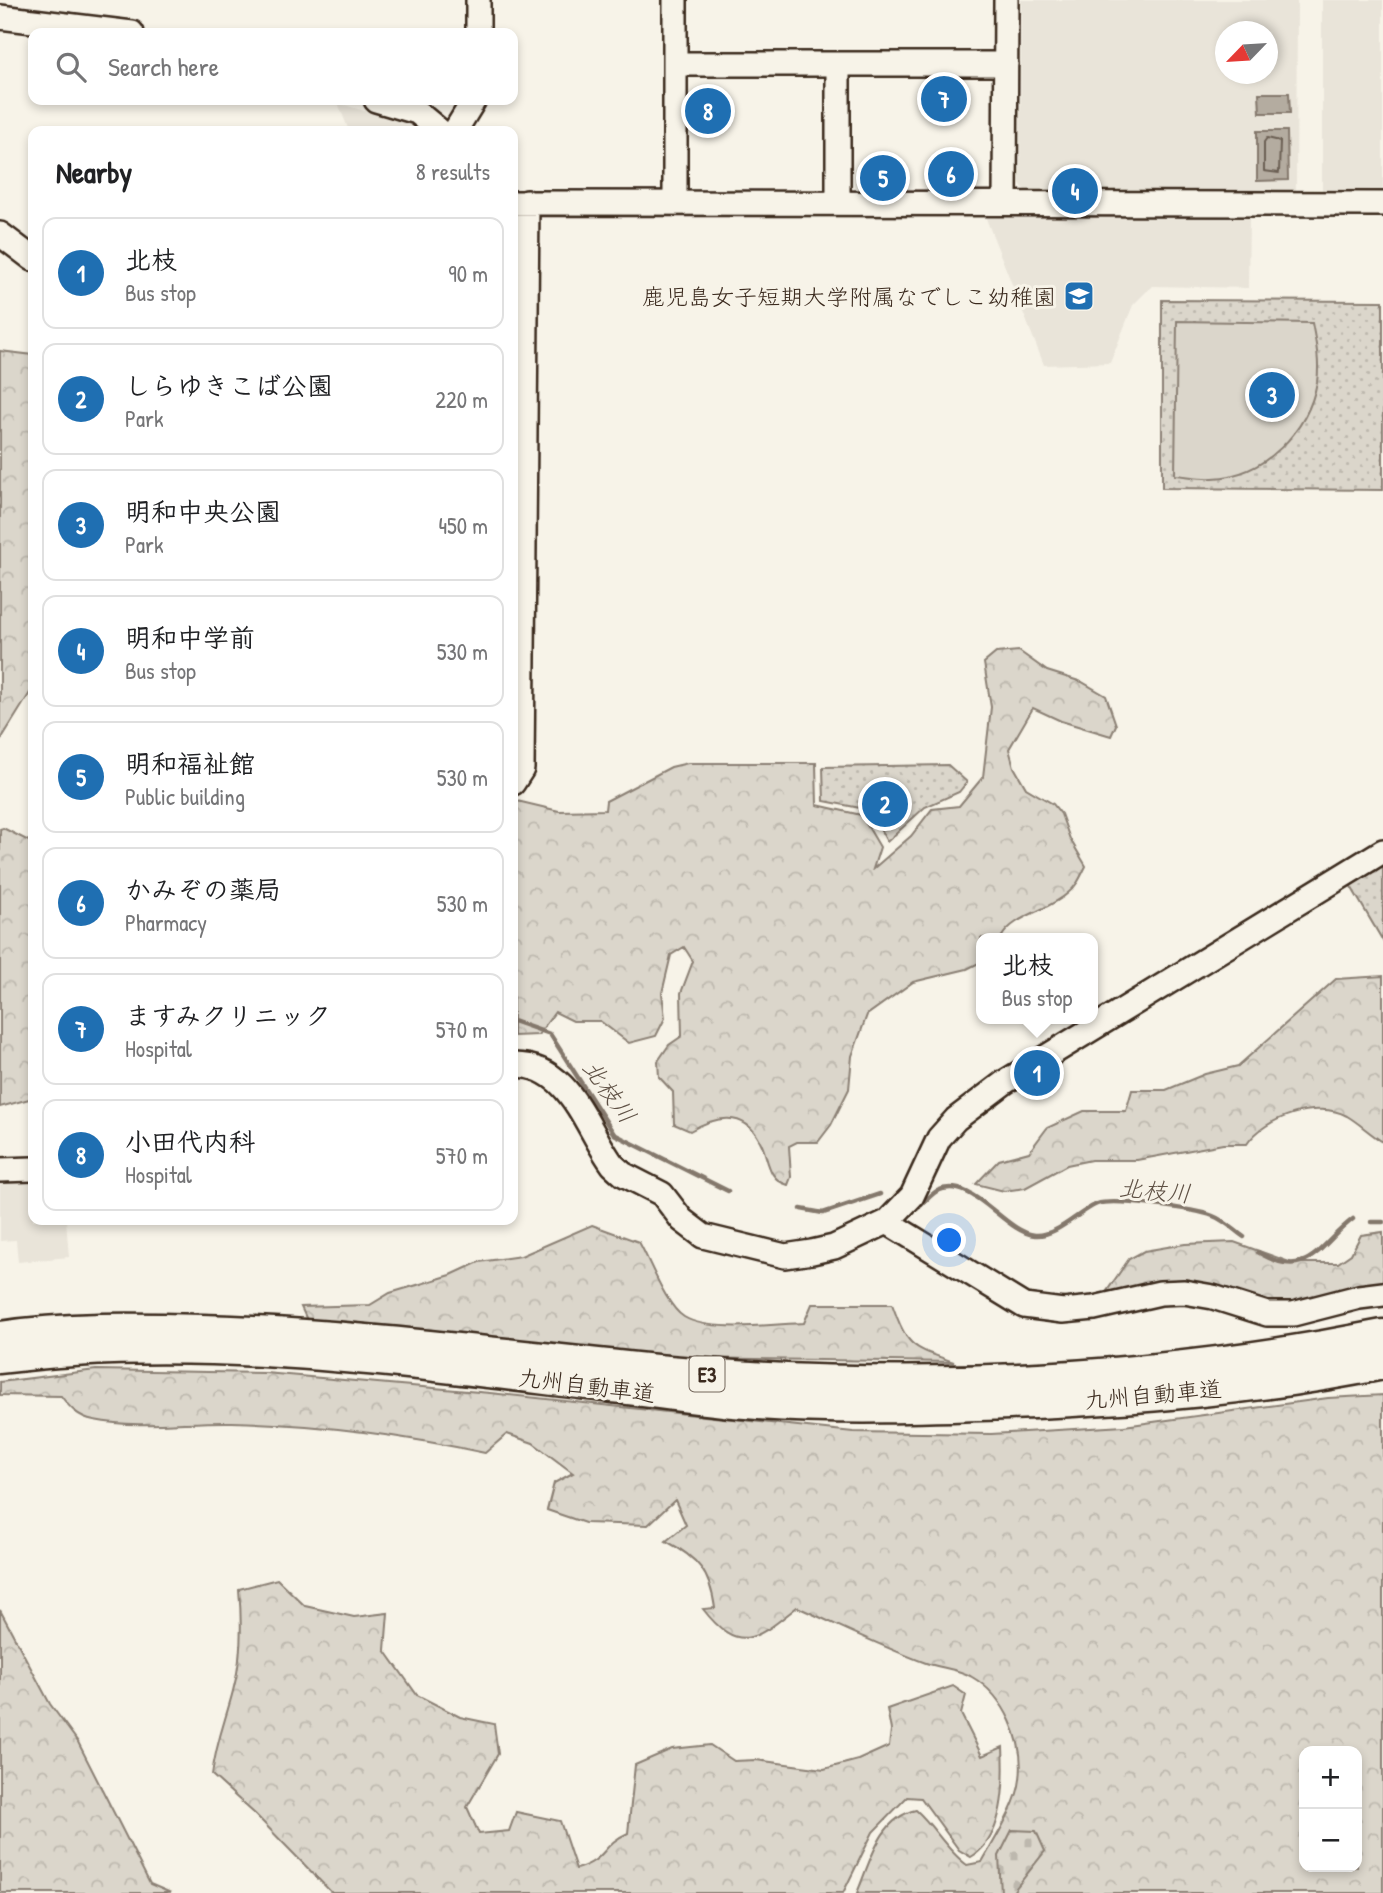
<!DOCTYPE html>
<html lang="en">
<head>
<meta charset="utf-8">
<style>
	:root { --surface:#fff; --page:#f2f2f2; --text:#202124; --muted:#757577; --line:#e0e0e0; --accent:#1f6fb2 }
	body { margin:0; font-family:"Patrick Hand","Klee One",sans-serif; background:var(--page); color:var(--text) }
	.controls { position:absolute; right:21px; bottom:21px; display:grid; overflow:hidden; border-radius:14px; box-shadow:0 4px 10px #0003 }
	.controls button { width:63px; height:63px; display:grid; place-items:center; padding:0; border:0; border-bottom:2px solid var(--line); background:var(--surface); color:var(--text); font:35px sans-serif }
	.compass { position:absolute; left:1215px; top:21px; width:63px; height:63px; border-radius:50%; background:var(--surface); box-shadow:0 4px 10px #0003; rotate:245deg }
	.you { position:absolute; left:950px; top:1241px; width:24px; height:24px; margin:-18px; border:5px solid #fff; border-radius:50%; background:#1a73e8; box-shadow:0 0 0 10px #1a73e833 }
	.badge { display:grid; place-items:center; width:46px; height:46px; border-radius:50%; background:var(--accent); color:#fff; font-size:23px; font-weight:700 }
	.pin { position:absolute; translate:-50% -50%; border:4px solid #fff; box-shadow:0 2px 7px #0006 }
	.popup { position:absolute; left:976px; top:933px; width:122px; height:91px; box-sizing:border-box; display:grid; place-content:center; border-radius:14px; background:var(--surface); filter:drop-shadow(0 2px 5px #0005); font-size:23px; white-space:nowrap; color:var(--muted) }
	.popup b { font-size:26px; color:var(--text) }
	.popup::after { content:''; position:absolute; left:50%; top:100%; margin-left:-14px; border:14px solid transparent; border-top-color:var(--surface) }
	.list { margin:0; padding:0; list-style:none }
	h2 { display:flex; justify-content:space-between; align-items:center; height:91px; margin:0; padding:0 28px; font-size:30px }
	h2 small { font-size:23px; font-weight:400; color:var(--muted) }
	.list li { display:grid; grid-template-columns:46px 1fr auto; gap:21px; align-items:center; box-sizing:border-box; height:112px; margin:0 14px 14px; padding:0 14px; border:2px solid var(--line); border-radius:14px }
	.list b { display:block; font-size:26px; white-space:nowrap }
	.list p { margin:0; font-size:23px; white-space:nowrap; color:var(--muted) }
	.list em { font-size:23px; font-style:normal; color:var(--muted) }
	.icon { flex:none; width:38px; height:38px; fill:none; stroke:currentColor; stroke-width:2; stroke-linecap:round; stroke-linejoin:round }
	.map { position:relative; flex:none; width:1383px; height:1893px; overflow:hidden }
	.search { position:absolute; background:var(--surface); box-shadow:0 4px 10px #0003; left:28px; top:28px; width:490px; height:77px; display:flex; align-items:center; gap:18px; box-sizing:border-box; padding:0 24px; border-radius:14px; color:var(--muted); font-size:26px }
	.panel { position:absolute; background:var(--surface); box-shadow:0 4px 10px #0003; left:28px; top:126px; width:490px; height:1099px; border-radius:14px }
	.map>svg:first-child { display:block }
	.built { fill:#e9e4d9; fill-rule:evenodd }
	.grass { fill:url(#grass-dots); stroke:#8b8074; stroke-width:2 }
	.forest { fill:url(#forest-crowns); stroke:#8b8074; stroke-width:2; fill-rule:evenodd }
	.cemetery { fill:url(#cemetery-stones); stroke:#8b8074; stroke-width:2 }
	.pitch { fill:#dbd6cb; stroke:#8b8074; stroke-width:2 }
	.water { fill:#b4aca0; stroke:#84786c; stroke-width:2 }
	.lines { fill:none; stroke-linecap:round; stroke-linejoin:round }
	.shore { stroke:#6b5e52; stroke-width:2 }
	.stream { stroke:#84786c; stroke-width:4.5 }
	.secondary-casing { stroke:#3b2a1e; stroke-width:28 }
	.highway-casing { stroke:#3b2a1e; stroke-width:35 }
	.secondary { stroke:#f7f3e8; stroke-width:23 }
	.highway { stroke:#f7f3e8; stroke-width:30 }
	.labels { text-anchor:middle; dominant-baseline:central; stroke-width:6; stroke-linejoin:round; paint-order:stroke }
	.shield { fill:#f7f3e8; stroke:#73665b; stroke-width:2 }
	.shield-label { font-size:21px; font-weight:bold; fill:#3b2a1e }
	.poi-label { font-size:23px; fill:#3b2a1e; stroke:#f7f3e8; text-anchor:end }
	.street-label { font-size:23px; fill:#3b2a1e; stroke:#f7f3e8 }
	.water-label { font-size:24px; font-style:italic; fill:#5f5145; stroke:#f7f3e8 }
</style>
</head>
<body>
<div class="map">
<svg width="1383" height="1893" viewBox="0 0 1383 1893">
	<defs>
		<pattern id="grass-dots" width="8" height="8" patternUnits="userSpaceOnUse" patternTransform="scale(1.75)"><rect width="8" height="8" fill="#dbd6cb"/><path d="M2 2h.1M6 6h.1" fill="none" stroke="#bdb8ae" stroke-width="1.8" stroke-linecap="round"/></pattern>
		<pattern id="forest-crowns" width="20" height="18" patternUnits="userSpaceOnUse" patternTransform="scale(1.75)"><rect width="20" height="18" fill="#dbd6cb"/><path d="M2 6a3 3 0 1 1 6 0M12 15a3 3 0 1 1 6 0" fill="none" stroke="#bdb8ae"/></pattern>
		<pattern id="cemetery-stones" width="16" height="16" patternUnits="userSpaceOnUse" patternTransform="scale(1.75)"><rect width="16" height="16" fill="#dbd6cb"/><path d="M2 7V4a2 2 0 0 1 4 0v3zM10 15v-3a2 2 0 0 1 4 0v3z" fill="#bdb8ae"/></pattern>
	</defs>
	<rect width="100%" height="100%" fill="#f7f3e8"/>
	<filter id="ink" filterUnits="userSpaceOnUse"><feTurbulence type="fractalNoise" baseFrequency=".0143" numOctaves="2"/><feDisplacementMap in="SourceGraphic" scale="14" xChannelSelector="R" yChannelSelector="G"/><feConvolveMatrix kernelMatrix="1 2 1 2 8 2 1 2 1" color-interpolation-filters="sRGB"/></filter>
	<g filter="url(#ink)">
		<path class="built" d="M 1021,0 L 1297,0 L 1296,191 L 1026,192 L 1020,183 ZM 1226,32 L 1268,32 L 1268,74 L 1226,74 Z
			M 1322,0 L 1383,0 L 1383,194 L 1325,194 L 1322,190 Z
			M 338,103 L 411,125 L 421,131 L 349,131 Z
			M 985,216 L 1249,217 L 1248,288 L 1152,286 L 1133,305 L 1110,363 L 1044,365 Z
			M 33,1180 L 33,1220 L 66,1220 L 69,1257 L 18,1262 L 16,1240 L 0,1241 L 0,1183 Z"/>
		<path class="grass" d="M 1162,300 L 1383,301 L 1383,490 L 1162,488 Z
			M 948,765 L 967,782 L 959,792 L 925,807 L 887,842 L 870,810 L 824,801 L 823,767 Z
			M 1383,862 L 1383,941 L 1349,883 Z"/>
		<path class="forest" d="M 0,351 L 33,355 L 33,688 L 0,741 Z
			M 1019,651 L 1047,671 L 1082,682 L 1106,696 L 1116,725 L 1111,736 L 1061,721 L 1033,708 L 1009,749 L 1014,767 L 1026,788 L 1053,804 L 1061,814 L 1070,839 L 1086,866 C 1081,876 1077,886 1068,893 C 1049,911 1013,915 1001,938 L 981,938 L 981,962 L 967,969 L 913,982 L 867,1015 L 852,1056 L 849,1089 L 831,1125 L 818,1142 L 797,1142 L 789,1146 L 791,1177 L 788,1185 C 766,1179 769,1157 760,1141 C 744,1109 714,1117 690,1131 L 674,1124 L 673,1092 L 659,1077 L 658,1061 L 669,1045 L 682,1036 L 681,993 L 693,961 L 684,947 L 671,955 L 662,993 L 665,1018 L 656,1036 L 629,1043 L 600,1021 L 573,1021 L 555,1012 L 538,1035 L 513,1036 L 513,800 L 559,811 L 605,810 L 606,801 L 671,767 L 688,763 L 816,763 L 817,805 L 861,815 L 880,847 L 873,869 L 911,836 L 932,809 L 959,806 L 983,777 L 991,707 L 984,663 L 996,653 Z
			M 3,828 L 33,843 L 33,1098 L 0,1107 L 0,829 Z
			M 1383,976 L 1383,1142 C 1370,1134 1359,1123 1347,1116 C 1317,1100 1265,1117 1247,1144 L 1223,1144 L 1137,1160 L 1091,1160 L 1067,1165 L 1025,1188 L 1004,1191 L 976,1184 L 999,1160 L 1029,1152 L 1047,1128 L 1084,1111 L 1126,1111 L 1132,1090 L 1166,1090 L 1205,1074 L 1238,1066 L 1336,979 Z
			M 592,1225 L 639,1242 C 650,1261 666,1306 684,1317 C 711,1333 773,1324 804,1323 L 812,1304 L 892,1304 C 908,1348 911,1347 954,1362 L 626,1357 L 307,1320 L 301,1307 L 370,1305 L 390,1293 L 451,1275 L 479,1262 L 521,1256 Z
			M 1383,1232 L 1383,1289 L 1267,1307 L 1236,1297 L 1098,1304 L 1129,1259 L 1144,1251 L 1185,1244 L 1234,1242 L 1292,1263 L 1338,1263 L 1351,1254 L 1361,1235 Z
			M 96,1370 L 265,1373 L 490,1393 L 853,1432 L 991,1434 L 1124,1426 L 1328,1398 L 1383,1395 L 1383,1893 L 857,1893 C 870,1863 879,1818 916,1810 C 935,1827 946,1850 967,1865 L 982,1862 C 994,1840 1018,1804 1020,1779 C 1025,1742 1005,1696 972,1677 C 959,1669 940,1668 926,1663 C 882,1647 840,1626 797,1607 C 759,1637 740,1657 703,1609 L 715,1608 C 710,1572 698,1558 666,1541 L 686,1525 L 675,1500 L 648,1525 L 585,1523 L 547,1510 L 554,1483 L 573,1473 L 533,1443 L 507,1434 L 485,1453 C 403,1435 316,1424 232,1422 C 187,1421 138,1429 94,1420 C 78,1417 70,1408 61,1396 L 0,1395 L 0,1382 ZM 1304,1751 L 1357,1751 L 1357,1867 L 1304,1867 Z
			M 277,1579 L 305,1606 L 354,1617 L 388,1613 L 385,1650 L 417,1695 L 460,1717 L 494,1724 L 498,1754 L 467,1807 L 479,1834 L 509,1831 L 516,1812 L 560,1821 L 576,1869 C 607,1860 601,1845 628,1833 L 635,1765 L 672,1749 L 710,1745 L 734,1761 L 756,1760 L 824,1769 L 858,1760 L 889,1746 L 891,1730 L 887,1709 L 953,1686 L 966,1695 L 961,1714 L 982,1756 L 1003,1747 C 1005,1781 1005,1838 971,1857 L 959,1850 L 921,1798 L 907,1797 L 873,1832 L 843,1893 L 332,1893 L 255,1814 L 212,1775 C 216,1742 225,1722 233,1691 C 242,1659 242,1622 239,1589 Z
			M 0,1610 L 50,1704 L 78,1742 L 150,1884 L 171,1893 L 0,1893 Z"/>
		<path class="cemetery" d="M 1012,1830 L 1036,1831 L 1045,1851 L 1012,1893 L 1001,1893 L 999,1856 Z"/>
		<path class="pitch" d="M 1177,321 L 1312,323 C 1316,343 1320,362 1317,382 C 1308,431 1265,476 1213,478 C 1201,479 1188,476 1175,475 Z"/>
		<path class="water" d="M 1289,93 L 1290,113 L 1260,113 L 1259,93 Z
			M 1257,131 L 1287,131 L 1288,180 L 1257,181 Z"/>
		<g class="lines">
			<path class="shore" d="M 1267,138 L 1280,141 L 1279,173 L 1264,171 L 1264,142 Z"/>
			<path class="stream" d="M 513,1021 L 550,1034 L 614,1134 L 728,1191
				M 801,1209 L 823,1213 L 880,1194
				M 917,1209 C 923,1204 930,1195 937,1191 C 972,1174 1004,1232 1035,1235 C 1056,1237 1078,1212 1097,1204 C 1114,1198 1195,1209 1213,1216 C 1224,1220 1234,1230 1244,1237
				M 1371,1222 L 1383,1222
				M 1258,1252 C 1309,1283 1319,1244 1353,1219"/>
			<g class="secondary-casing">
				<path id="secondary" d="M 0,17 L 132,33
					M 478,33 L 478,0
					M 675,64 L 1006,64
					M 376,100 L 417,112 L 440,131
					M 455,131 L 474,100
					M 513,203 L 1383,204
					M 675,203 L 675,0
					M 838,203 L 838,64
					M 1005,203 L 1006,0
					M 0,234 L 33,259
					M 513,783 L 522,769 L 527,202
					M 513,1065 C 571,1064 585,1128 613,1165 L 623,1174 L 662,1194 L 682,1220 L 703,1236 L 785,1256 L 812,1252 L 834,1247 L 887,1222 L 912,1196 L 939,1138 L 956,1119 L 1005,1082 L 1383,851
					M 0,1170 L 33,1169
					M 887,1222 L 1024,1306 L 1063,1311 L 1094,1308 L 1160,1293 L 1184,1292 L 1213,1297 L 1267,1314 L 1293,1314 L 1359,1297 L 1383,1294"/>
			</g>
			<g class="highway-casing">
				<path id="highway" d="M 0,1337 C 66,1327 135,1328 202,1330 C 358,1334 512,1356 668,1371 C 906,1392 1148,1382 1383,1335
					M 0,1358 C 197,1332 408,1363 605,1386 C 656,1392 707,1401 758,1404 C 841,1410 925,1407 1009,1404 C 1134,1399 1260,1389 1383,1364"/>
			</g>
			<use href="#secondary" class="secondary"/>
			<use href="#highway" class="highway"/>
		</g>
	</g>
	<defs>
		<g id="school-square" transform="scale(1.575)"><rect x="-9" y="-9" width="18" height="18" rx="4" fill="#1f6fb2" stroke="#f7f3e8"/><path d="M0-5L7-2L0 1L-7-2ZM-4 1L0 2.5L4 1V4Q0 6-4 4Z" fill="#fff"/></g>
	</defs>
	<g fill-rule="evenodd">
		<use href="#school-square" x="1079" y="296"/>
	</g>
	<g class="labels">
		<rect class="shield" x="689.5" y="1356.5" width="35" height="35" rx="5"/>
		<g class="shield-label">
			<text x="707" y="1374">E3</text>
		</g>
		<g class="poi-label">
			<text x="1056" y="296">鹿児島女子短期大学附属なでしこ幼稚園</text>
		</g>
		<g class="street-label">
			<text transform="translate(587 1385) rotate(7)">九州自動車道</text>
			<text transform="translate(1153 1394) rotate(-5)">九州自動車道</text>
		</g>
		<g class="water-label">
			<text transform="translate(610 1091) rotate(54)">北枝川</text>
			<text transform="translate(1155 1190) rotate(5)">北枝川</text>
		</g>
	</g>
</svg>
<div class="controls">
<button>+</button>
<button>−</button>
</div>
<svg class="compass" viewBox="-18 -18 36 36"><path d="M0-13l5 13h-10z" fill="#e53935"/><path d="M0 13l5-13h-10z" fill="#757577"/></svg>
<div class="you"></div>
<div class="pin badge" style="left:1037px;top:1073px">1</div>
<div class="popup"><b>北枝</b>Bus stop</div>
<div class="pin badge" style="left:885px;top:804px">2</div>
<div class="pin badge" style="left:1272px;top:395px">3</div>
<div class="pin badge" style="left:1075px;top:191px">4</div>
<div class="pin badge" style="left:883px;top:178px">5</div>
<div class="pin badge" style="left:951px;top:174px">6</div>
<div class="pin badge" style="left:944px;top:99px">7</div>
<div class="pin badge" style="left:708px;top:111px">8</div>
<div class="search"><svg class="icon" aria-label="search" viewBox="0 0 24 24"><circle cx="10" cy="10" r="6"/><path d="M15 15l6 6"/></svg>Search here</div>
<section class="panel">
<h2>Nearby<small>8 results</small></h2>
<ul class="list">
<li><span class="badge">1</span><div><b>北枝</b><p>Bus stop</p></div><em>90 m</em></li>
<li><span class="badge">2</span><div><b>しらゆきこば公園</b><p>Park</p></div><em>220 m</em></li>
<li><span class="badge">3</span><div><b>明和中央公園</b><p>Park</p></div><em>450 m</em></li>
<li><span class="badge">4</span><div><b>明和中学前</b><p>Bus stop</p></div><em>530 m</em></li>
<li><span class="badge">5</span><div><b>明和福祉館</b><p>Public building</p></div><em>530 m</em></li>
<li><span class="badge">6</span><div><b>かみぞの薬局</b><p>Pharmacy</p></div><em>530 m</em></li>
<li><span class="badge">7</span><div><b>ますみクリニック</b><p>Hospital</p></div><em>570 m</em></li>
<li><span class="badge">8</span><div><b>小田代内科</b><p>Hospital</p></div><em>570 m</em></li>
</ul>
</section>
</div>
</body>
</html>
